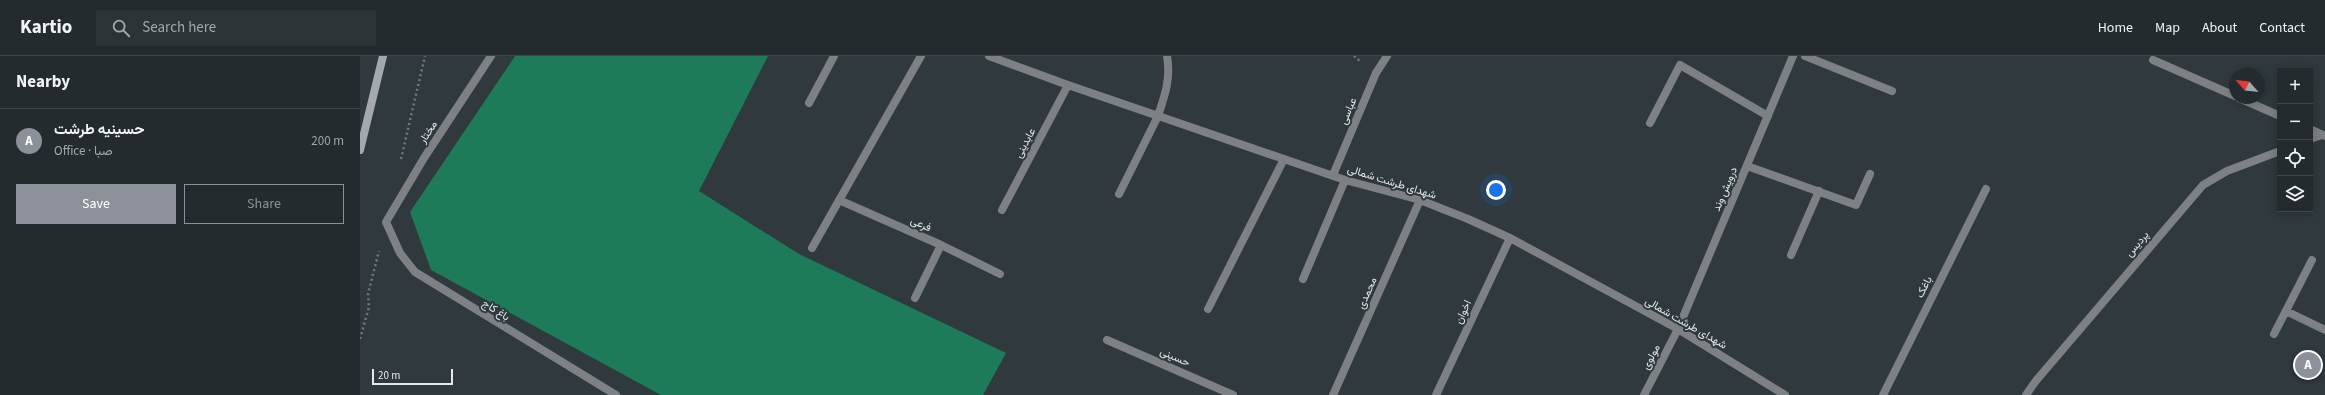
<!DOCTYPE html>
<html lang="en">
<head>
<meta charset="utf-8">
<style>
	:root { --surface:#232b2e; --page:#2b3336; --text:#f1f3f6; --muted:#a3a7aa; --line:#40474a; --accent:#8c9099 }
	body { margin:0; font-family:"Source Sans 3",Vazirmatn,sans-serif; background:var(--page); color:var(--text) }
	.controls { position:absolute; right:12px; top:12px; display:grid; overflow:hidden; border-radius:0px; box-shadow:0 2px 10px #0003 }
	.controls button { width:36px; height:36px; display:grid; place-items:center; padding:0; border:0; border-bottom:1px solid var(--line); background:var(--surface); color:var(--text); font:20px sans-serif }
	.compass { position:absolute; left:1869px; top:12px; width:36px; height:36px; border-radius:50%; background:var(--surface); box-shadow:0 2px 10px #0003; rotate:297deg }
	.scale { position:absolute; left:12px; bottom:10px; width:81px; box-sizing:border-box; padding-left:4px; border:2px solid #e2e8eb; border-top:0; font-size:11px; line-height:14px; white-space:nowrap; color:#e2e8eb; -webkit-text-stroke:3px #2f393e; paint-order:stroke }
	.you { position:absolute; left:1136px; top:134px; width:14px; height:14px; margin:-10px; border:3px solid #fff; border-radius:50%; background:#1a73e8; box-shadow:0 0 0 6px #1a73e833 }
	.badge { display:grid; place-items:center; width:26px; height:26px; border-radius:50%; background:var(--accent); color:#fff; font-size:13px; font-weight:700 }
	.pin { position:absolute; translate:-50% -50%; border:2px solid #fff; box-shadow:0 1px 4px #0006 }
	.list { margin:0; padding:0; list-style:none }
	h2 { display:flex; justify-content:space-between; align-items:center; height:52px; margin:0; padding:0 16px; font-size:17px }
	h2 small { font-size:13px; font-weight:400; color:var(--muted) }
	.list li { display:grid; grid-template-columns:26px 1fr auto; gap:12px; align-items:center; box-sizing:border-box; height:64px; padding:0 16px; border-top:1px solid var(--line) }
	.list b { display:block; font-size:15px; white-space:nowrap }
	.list p { margin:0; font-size:13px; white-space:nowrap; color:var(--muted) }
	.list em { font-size:13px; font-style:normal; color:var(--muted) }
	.actions { display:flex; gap:8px; padding:12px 16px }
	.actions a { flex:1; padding:9px 0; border:1px solid var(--accent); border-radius:0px; text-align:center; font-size:14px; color:var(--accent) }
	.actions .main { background:var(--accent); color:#fff }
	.icon { flex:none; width:22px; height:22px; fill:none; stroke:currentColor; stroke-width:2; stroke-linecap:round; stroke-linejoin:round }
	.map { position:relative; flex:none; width:1965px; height:339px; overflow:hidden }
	header { display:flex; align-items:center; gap:24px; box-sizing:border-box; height:56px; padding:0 20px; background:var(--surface); border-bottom:1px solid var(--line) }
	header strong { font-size:19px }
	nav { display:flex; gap:22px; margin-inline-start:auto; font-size:14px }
	.search { width:280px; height:36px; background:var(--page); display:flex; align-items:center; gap:10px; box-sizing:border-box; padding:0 14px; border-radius:0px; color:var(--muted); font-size:15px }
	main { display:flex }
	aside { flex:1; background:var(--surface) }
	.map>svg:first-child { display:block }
	.forest { fill:#1e7b59 }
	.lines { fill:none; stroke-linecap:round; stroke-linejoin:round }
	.path { stroke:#737b7f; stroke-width:2.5; stroke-dasharray:2 3; stroke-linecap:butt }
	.lane { stroke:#7d8084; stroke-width:8 }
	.street { stroke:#7d8084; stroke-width:8 }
	.secondary { stroke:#a4a8af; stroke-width:8 }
	.labels { text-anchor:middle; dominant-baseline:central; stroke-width:4; stroke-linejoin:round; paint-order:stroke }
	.street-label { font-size:11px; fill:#e2e8eb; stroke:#2f393e }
</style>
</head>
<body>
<header>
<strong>Kartio</strong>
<div class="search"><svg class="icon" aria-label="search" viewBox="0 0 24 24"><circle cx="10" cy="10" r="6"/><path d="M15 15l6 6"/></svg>Search here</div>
<nav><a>Home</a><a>Map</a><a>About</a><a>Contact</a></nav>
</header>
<main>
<aside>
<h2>Nearby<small></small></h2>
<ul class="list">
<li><span class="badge">A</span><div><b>حسینیه طرشت</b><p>Office · صبا</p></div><em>200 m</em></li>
</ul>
<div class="actions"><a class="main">Save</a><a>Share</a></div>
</aside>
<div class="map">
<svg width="1965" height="339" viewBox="0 0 1965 339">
	<rect width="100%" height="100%" fill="#2f393e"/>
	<path class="forest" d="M 155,0 L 408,0 L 339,135 L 439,198 L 646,297 L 623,339 L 301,339 L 71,214 L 50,156 Z"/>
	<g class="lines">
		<path class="path" d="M 994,0 L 1001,6
			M 41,103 L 65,0
			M 0,283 L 9,251 L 8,238 L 19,195"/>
		<path class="lane" d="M 1445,0 L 1532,35
			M 1290,67 L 1320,9 L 1408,60
			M 1387,110 L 1496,149 L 1510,118
			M 759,138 L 798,60
			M 452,192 L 561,0
			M 1431,199 L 1459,135
			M 943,223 L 985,124
			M 848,253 L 924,103"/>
		<path class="street" d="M 131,0 L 64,102 L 26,166 L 40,197 L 55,216 L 256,339
			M 629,0 L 708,29 L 985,124 L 1060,144 L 1108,163 L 1150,182 L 1318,273 L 1425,339
			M 1793,4 L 1875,40
			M 1879,42 L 1920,60
			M 449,47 L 474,0
			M 798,60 C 805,39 811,22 807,0
			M 1950,73 L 1965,80
			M 1950,83 L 1962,79
			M 973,119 L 1016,17 L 1027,0
			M 479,144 L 581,189 L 555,242
			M 642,154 L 708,29
			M 581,189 L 640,218
			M 1926,255 L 1965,274
			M 1914,278 L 1952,204
			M 747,284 L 873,339
			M 973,339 L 1060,144
			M 1076,339 L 1150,182
			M 1284,339 L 1318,273 L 1433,0
			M 1523,339 L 1626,133
			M 1666,339 L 1675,326 L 1843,129 L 1867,115 L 1920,95"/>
		<path class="secondary" d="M 0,94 L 23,0"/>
	</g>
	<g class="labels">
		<g class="street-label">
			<text transform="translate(988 55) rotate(-67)">عباسی</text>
			<text transform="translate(68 76) rotate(-57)">مختار</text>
			<text transform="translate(665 87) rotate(-62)">عابدینی</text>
			<text transform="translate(1032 126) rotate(17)">شهدای طرشت شمالی</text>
			<text transform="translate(1365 133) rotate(-67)">درویش‌ وند</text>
			<text transform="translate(561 168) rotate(24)">فرعی</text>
			<text transform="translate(1777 188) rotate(-50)">پردیس</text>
			<text transform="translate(1564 231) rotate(-63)">باغک</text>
			<text transform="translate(1007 237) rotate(-66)">محمدی</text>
			<text transform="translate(136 254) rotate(32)">باغ کاج</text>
			<text transform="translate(1103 256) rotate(-65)">اخوان</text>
			<text transform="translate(1326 267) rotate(30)">شهدای طرشت شمالی</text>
			<text transform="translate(815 301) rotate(24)">حسینی</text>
			<text transform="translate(1291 301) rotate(-63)">مولوی</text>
		</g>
	</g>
</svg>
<div class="controls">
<button>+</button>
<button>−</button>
<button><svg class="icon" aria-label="locate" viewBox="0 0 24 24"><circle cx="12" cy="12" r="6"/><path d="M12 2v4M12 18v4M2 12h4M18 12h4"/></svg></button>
<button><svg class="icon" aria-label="layers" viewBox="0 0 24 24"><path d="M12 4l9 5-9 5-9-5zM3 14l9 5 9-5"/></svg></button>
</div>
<svg class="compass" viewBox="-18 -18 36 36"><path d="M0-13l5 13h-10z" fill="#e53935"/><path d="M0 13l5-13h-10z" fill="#a3a7aa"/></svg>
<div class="scale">20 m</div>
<div class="you"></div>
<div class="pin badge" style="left:1948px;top:309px">A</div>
</div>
</main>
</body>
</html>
